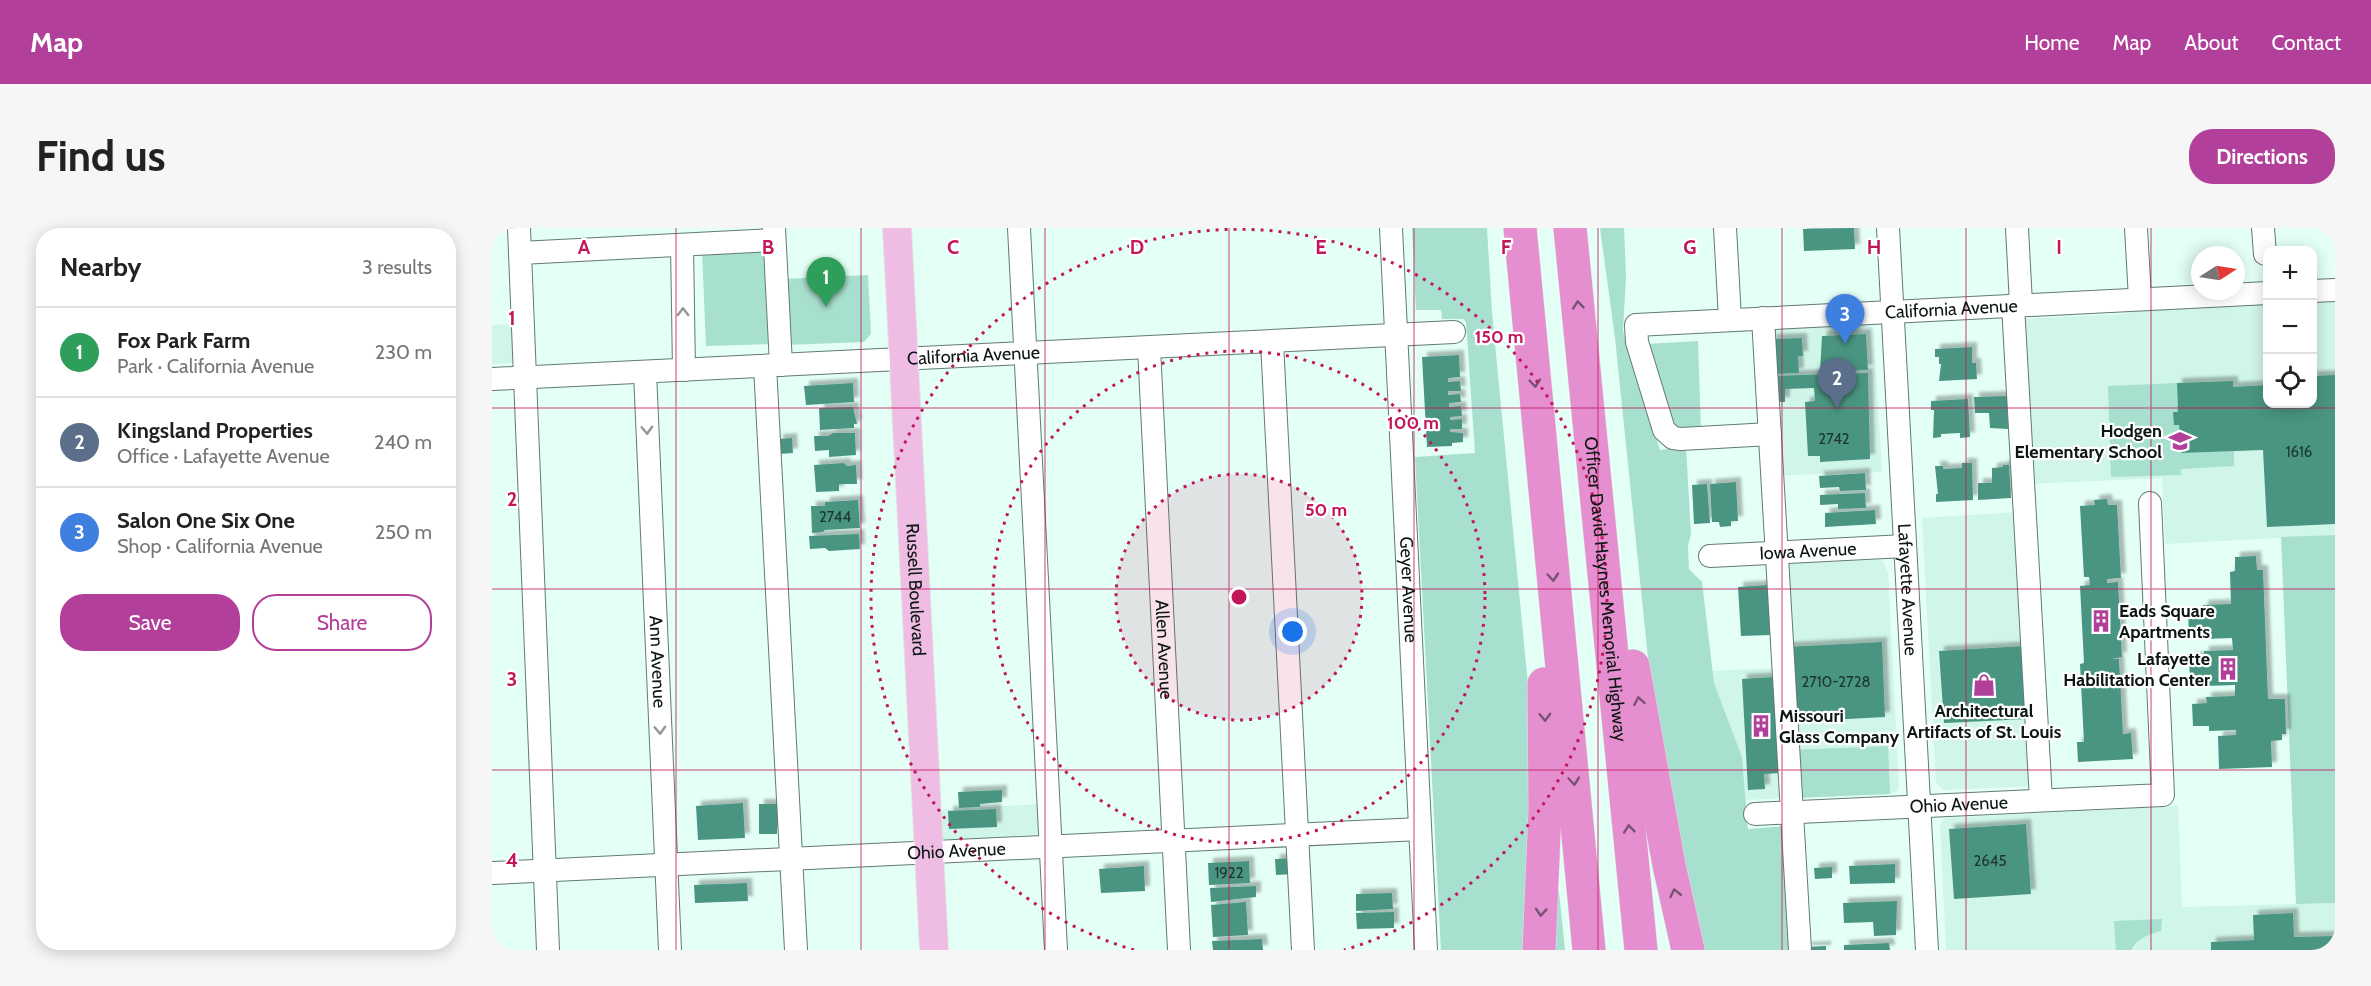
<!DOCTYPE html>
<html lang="en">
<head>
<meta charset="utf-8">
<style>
	:root { --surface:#fff; --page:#f6f6f6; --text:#222; --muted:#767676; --line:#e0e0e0; --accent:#b2409b }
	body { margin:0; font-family:Cabin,sans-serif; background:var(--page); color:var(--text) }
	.controls { position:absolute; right:18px; top:18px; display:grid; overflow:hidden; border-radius:12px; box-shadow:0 3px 15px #0003 }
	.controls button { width:54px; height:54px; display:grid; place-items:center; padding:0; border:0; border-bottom:2px solid var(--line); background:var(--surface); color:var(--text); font:30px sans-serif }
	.compass { position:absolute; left:1699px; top:18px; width:54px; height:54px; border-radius:50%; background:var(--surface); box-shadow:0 3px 15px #0003; rotate:78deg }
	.you { position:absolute; left:801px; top:404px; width:21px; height:21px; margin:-15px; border:4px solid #fff; border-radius:50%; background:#1a73e8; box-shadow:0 0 0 9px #1a73e833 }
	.badge { display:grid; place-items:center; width:39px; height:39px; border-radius:50%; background:var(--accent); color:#fff; font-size:20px; font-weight:700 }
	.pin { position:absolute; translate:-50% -50px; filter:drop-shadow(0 2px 3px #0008) }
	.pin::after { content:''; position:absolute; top:32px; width:21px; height:18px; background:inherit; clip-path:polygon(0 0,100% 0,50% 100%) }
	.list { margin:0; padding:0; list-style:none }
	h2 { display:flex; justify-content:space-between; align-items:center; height:78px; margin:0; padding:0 24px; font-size:26px }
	h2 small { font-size:20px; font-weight:400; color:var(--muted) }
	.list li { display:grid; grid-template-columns:39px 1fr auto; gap:18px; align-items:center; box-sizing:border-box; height:90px; padding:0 24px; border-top:2px solid var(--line) }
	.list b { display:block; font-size:22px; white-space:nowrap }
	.list p { margin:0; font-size:20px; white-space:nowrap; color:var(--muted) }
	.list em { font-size:20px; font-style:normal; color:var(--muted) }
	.actions { display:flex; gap:12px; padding:18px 24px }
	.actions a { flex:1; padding:14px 0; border:2px solid var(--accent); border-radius:24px; text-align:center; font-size:21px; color:var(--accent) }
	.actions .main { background:var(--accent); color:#fff }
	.icon { flex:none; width:33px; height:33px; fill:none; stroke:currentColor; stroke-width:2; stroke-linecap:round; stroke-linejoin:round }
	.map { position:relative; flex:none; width:1843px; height:722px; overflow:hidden; border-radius:24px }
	header { display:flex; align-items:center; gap:36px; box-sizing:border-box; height:84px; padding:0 30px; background:var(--accent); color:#fff }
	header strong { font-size:28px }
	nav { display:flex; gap:33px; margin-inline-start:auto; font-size:21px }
	.intro { display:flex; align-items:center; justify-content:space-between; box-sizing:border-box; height:144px; padding:0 36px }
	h1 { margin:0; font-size:42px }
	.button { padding:15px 27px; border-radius:24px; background:var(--accent); color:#fff; font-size:21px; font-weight:700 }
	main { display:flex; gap:36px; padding:0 36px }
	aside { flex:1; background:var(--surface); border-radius:24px; box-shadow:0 3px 15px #0003 }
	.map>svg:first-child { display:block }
	.built { fill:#d0f5e9 }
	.green { fill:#a8e0cf }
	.building { fill:#4a9581; filter:url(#shadow) }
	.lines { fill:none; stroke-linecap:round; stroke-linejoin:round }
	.minor-casing { stroke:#627a73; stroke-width:24 }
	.major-casing { stroke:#e2e3e3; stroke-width:30 }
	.highway-casing { stroke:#e2e3e3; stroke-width:34 }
	.minor { stroke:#fff; stroke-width:22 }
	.major { stroke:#efbce3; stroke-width:28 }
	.highway { stroke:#e58fd0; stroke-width:33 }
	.oneway { stroke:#785272 }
	.oneway2 { stroke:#929695 }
	.grid { fill:none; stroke:#c2185b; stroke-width:1.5; stroke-opacity:0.55 }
	.ring { fill:none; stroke:#c2185b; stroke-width:3; stroke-dasharray:3 6 }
	.labels { text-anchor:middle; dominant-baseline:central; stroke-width:4.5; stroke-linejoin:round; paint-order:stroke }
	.number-label { font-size:15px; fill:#1c362e }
	.street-label { font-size:18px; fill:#0c1613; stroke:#fff }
	.poi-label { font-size:18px; font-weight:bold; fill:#0c1613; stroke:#fff; text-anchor:end }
	.grid-label { font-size:20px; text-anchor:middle; font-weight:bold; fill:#c2185b; stroke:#fff; stroke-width:4.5; stroke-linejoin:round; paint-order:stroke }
	.centre { fill:#c2185b; stroke:#fff; stroke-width:3 }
	.ring-label { font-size:18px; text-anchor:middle; font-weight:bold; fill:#c2185b; stroke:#fff; stroke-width:4.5; stroke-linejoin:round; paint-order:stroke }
</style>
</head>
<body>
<header>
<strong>Map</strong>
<nav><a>Home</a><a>Map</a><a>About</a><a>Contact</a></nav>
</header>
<div class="intro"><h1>Find us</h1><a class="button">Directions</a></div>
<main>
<aside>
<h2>Nearby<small>3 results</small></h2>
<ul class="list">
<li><span class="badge" style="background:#2e9e5b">1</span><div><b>Fox Park Farm</b><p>Park · California Avenue</p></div><em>230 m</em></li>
<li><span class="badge" style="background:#5c6f8a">2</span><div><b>Kingsland Properties</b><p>Office · Lafayette Avenue</p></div><em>240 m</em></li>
<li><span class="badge" style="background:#3f7fe0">3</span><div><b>Salon One Six One</b><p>Shop · California Avenue</p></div><em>250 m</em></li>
</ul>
<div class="actions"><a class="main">Save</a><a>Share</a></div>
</aside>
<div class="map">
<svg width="1843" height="722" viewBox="0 0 1843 722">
	<defs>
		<filter id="shadow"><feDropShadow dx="5" dy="-5" stdDeviation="1.5" flood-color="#0004"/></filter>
	</defs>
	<rect width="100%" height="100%" fill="#e3fff6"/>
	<path class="built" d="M 1843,68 L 1843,307 L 1673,316 L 1670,250 L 1536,256 L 1527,91 L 1632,86 L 1661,78 L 1775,72 L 1776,176 L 1820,176 L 1821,69 Z
		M 23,96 L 25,135 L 0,136 L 0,97 Z
		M 1375,96 L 1382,101 L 1382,107 L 1390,244 L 1275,248 L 1265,102 Z
		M 1526,284 L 1542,558 L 1452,562 L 1444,555 L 1430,290 Z
		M 1386,332 L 1391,333 L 1396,344 L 1407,559 L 1405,564 L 1398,566 L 1254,572 L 1250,529 L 1222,455 L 1220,443 L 1284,440 L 1279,335 Z
		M 549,576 L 550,606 L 447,612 L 445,582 Z
		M 1686,578 L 1690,679 L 1843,675 L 1843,722 L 1454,722 L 1448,597 L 1452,590 Z"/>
	<path class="green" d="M 920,0 L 995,0 L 1000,85 L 1041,508 L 1034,722 L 949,722 L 923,229 L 983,225 L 974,94 L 971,91 L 950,91 L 949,82 L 924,82 Z
		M 1108,0 L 1132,0 L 1134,48 L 1131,103 L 1168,222 L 1194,218 L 1199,306 L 1196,317 L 1197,341 L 1210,354 L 1222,455 L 1250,529 L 1256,601 L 1293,598 L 1301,722 L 1204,722 L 1166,527 L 1123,110 Z
		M 275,20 L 279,116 L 214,118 L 210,23 Z
		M 376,47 L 379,106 L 372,114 L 293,117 L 290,51 Z
		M 1206,113 L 1209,203 L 1181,203 L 1155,116 Z
		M 1685,155 L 1686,184 L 1682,197 L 1687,197 L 1689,225 L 1742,223 L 1742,238 L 1689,241 L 1689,247 L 1619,249 L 1616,158 Z
		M 1843,307 L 1843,675 L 1804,676 L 1789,309 Z
		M 1396,518 L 1398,566 L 1303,570 L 1301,522 Z
		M 1059,664 L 1067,664 L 1073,722 L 1055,722 Z
		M 1670,691 L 1669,703 C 1656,706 1645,711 1639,722 L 1624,722 L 1622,693 Z"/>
	<path class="building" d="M 1362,0 L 1363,21 L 1312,23 L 1311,1 Z
		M 1374,106 L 1376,142 L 1328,144 L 1330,108 Z
		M 1310,110 L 1311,128 L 1306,128 L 1307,145 L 1280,146 L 1279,111 Z
		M 1480,119 L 1480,135 L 1484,135 L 1485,151 L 1447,153 L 1449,136 L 1447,136 L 1447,129 L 1443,129 L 1443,121 Z
		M 967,127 L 968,149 L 956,150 L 956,154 L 968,153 L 969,163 L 956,163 L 956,167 L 968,166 L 969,174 L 957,175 L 957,179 L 969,178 L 970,188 L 958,189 L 958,192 L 970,191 L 970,201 L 958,201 L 958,204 L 971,205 L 971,214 L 960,215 L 960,218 L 935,219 L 930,129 Z
		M 1376,145 L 1378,231 L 1328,234 L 1328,228 L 1316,228 L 1313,174 L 1323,173 L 1322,160 L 1293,161 L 1293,174 L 1280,174 L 1279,148 Z
		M 1843,147 L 1843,296 L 1775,299 L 1771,222 L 1689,225 L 1687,197 L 1682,197 L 1681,184 L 1686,184 L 1685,155 L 1741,153 L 1741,159 L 1776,157 L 1776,176 L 1820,176 L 1820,148 Z
		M 361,155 L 362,174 L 314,177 L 312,158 Z
		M 1515,168 L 1516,201 L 1498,200 L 1497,185 L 1483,185 L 1482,169 Z
		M 1476,171 L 1478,209 L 1468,210 L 1468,205 L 1449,206 L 1449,209 L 1441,210 L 1442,182 L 1439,182 L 1439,173 Z
		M 361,179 L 365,196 L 362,196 L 362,200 L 328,202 L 327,180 Z
		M 341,205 L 363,205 L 364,227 L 337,229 L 337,222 L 323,223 L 322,208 L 336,208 Z
		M 300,210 L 301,225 L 287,226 L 286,211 Z
		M 352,235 L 355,238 L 364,237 L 365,256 L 347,256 L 347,263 L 324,264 L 322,237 Z
		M 1470,235 L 1480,235 L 1481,272 L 1444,274 L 1444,266 L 1446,266 L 1443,238 L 1451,238 L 1451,241 L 1470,240 Z
		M 1511,237 L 1517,237 L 1519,270 L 1486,272 L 1486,255 L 1500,255 L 1500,240 L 1511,239 Z
		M 1373,245 L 1374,262 L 1348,263 L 1347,259 L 1328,260 L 1327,248 Z
		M 1244,254 L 1246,293 L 1239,293 L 1239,298 L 1228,299 L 1227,294 L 1220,294 L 1218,256 Z
		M 1215,256 L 1218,295 L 1202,296 L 1200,257 Z
		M 1373,265 L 1374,280 L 1346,281 L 1346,276 L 1328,277 L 1328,267 Z
		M 1615,271 L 1616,277 L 1625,277 L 1629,350 L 1615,351 L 1615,355 L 1626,354 L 1630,429 L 1620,431 L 1627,431 L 1631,506 L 1639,505 L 1641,531 L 1586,534 L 1585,514 L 1592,514 L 1588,436 L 1592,435 L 1588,358 L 1598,357 L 1597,349 L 1592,349 L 1588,278 L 1603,277 L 1602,272 Z
		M 366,272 L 368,300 L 333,302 L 331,304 L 320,305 L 319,278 L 333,278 L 333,274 Z
		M 1383,282 L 1384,296 L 1333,299 L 1333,285 Z
		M 367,306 L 368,321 L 337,323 L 333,320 L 318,321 L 317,308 Z
		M 1764,328 L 1765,342 L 1771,342 L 1776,471 L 1793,471 L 1794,506 L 1790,506 L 1790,512 L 1779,513 L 1780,539 L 1727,541 L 1726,508 L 1744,507 L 1744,502 L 1717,503 L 1717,498 L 1701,498 L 1700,476 L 1715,475 L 1714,469 L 1743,468 L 1743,457 L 1713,458 L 1713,453 L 1698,453 L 1697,429 L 1712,429 L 1712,423 L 1741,422 L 1740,410 L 1712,411 L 1712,405 L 1697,405 L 1696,385 L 1711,384 L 1711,377 L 1739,376 L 1738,344 L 1743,343 L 1743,329 Z
		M 1276,357 L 1278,407 L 1249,408 L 1246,359 Z
		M 1390,414 L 1393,489 L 1299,494 L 1295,419 Z
		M 1532,418 L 1536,491 L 1452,495 L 1447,423 Z
		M 1283,449 L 1288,545 L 1272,546 L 1273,561 L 1256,562 L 1250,451 Z
		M 510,562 L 510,574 L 488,576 L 488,579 L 467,580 L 466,564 Z
		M 251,575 L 253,610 L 206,612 L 204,578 Z
		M 267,576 L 285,576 L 285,606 L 267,606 Z
		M 504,581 L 505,599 L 457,601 L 456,583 Z
		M 1534,596 L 1539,666 L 1462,671 L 1457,601 Z
		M 800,630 L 802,646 L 784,647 L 783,631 Z
		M 757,633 L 758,655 L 717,657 L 716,635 Z
		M 1403,636 L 1403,655 L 1358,656 L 1357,638 Z
		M 652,638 L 653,663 L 609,665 L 607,641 Z
		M 1340,639 L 1340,650 L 1323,651 L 1322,640 Z
		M 255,655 L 256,673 L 203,675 L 202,657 Z
		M 764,658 L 764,669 L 719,674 L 718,660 Z
		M 900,665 L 901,681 L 864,683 L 864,666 Z
		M 1405,673 L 1404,707 L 1382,708 L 1381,694 L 1352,695 L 1351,675 Z
		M 754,674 L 756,707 L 721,709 L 719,677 Z
		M 902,684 L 902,700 L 865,701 L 864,685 Z
		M 1801,685 L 1802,709 L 1843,708 L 1843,722 L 1719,722 L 1719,714 L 1762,712 L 1761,687 Z
		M 770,711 L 771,722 L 721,722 L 720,713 Z
		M 1397,715 L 1398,722 L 1352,722 L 1352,717 Z
		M 1334,718 L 1334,722 L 1314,722 L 1314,719 Z"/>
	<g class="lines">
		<g class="minor-casing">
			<g id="minor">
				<path d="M 27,0 L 56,722"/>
				<path d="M 282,0 L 289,137"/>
				<path d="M 527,0 L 564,722"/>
				<path id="s1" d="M 899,0 L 934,722"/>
				<path d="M 1233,0 L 1238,91"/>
				<path id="s2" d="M 1396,0 L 1435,722"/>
				<path d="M 1525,0 L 1529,76"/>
				<path d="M 1644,0 L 1648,71"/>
				<path d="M 1771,0 L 1773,26"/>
				<path d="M 190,17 L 192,142"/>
				<path d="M 28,25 L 282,12"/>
				<path d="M 1820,63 L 1843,62"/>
				<path d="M 1521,77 L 1549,572"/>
				<path d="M 1271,90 L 1308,722"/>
				<path d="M 780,114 L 811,722"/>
				<path id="s3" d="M 657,120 L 687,722"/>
				<path d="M 273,138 L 304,722"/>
				<path id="s4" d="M 153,144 L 178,722"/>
				<path id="s5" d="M 0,151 L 962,104"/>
				<path id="s6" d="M 1278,206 L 1189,211 L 1181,210 L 1172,202 L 1145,114 L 1144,97 L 1776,65"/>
				<path id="s7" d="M 1218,328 L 1413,318"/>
				<path id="s8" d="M 1263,586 L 1671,567 L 1658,275"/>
				<path id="s9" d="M 0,645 L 928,601"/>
			</g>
		</g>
		<g class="major-casing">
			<g id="major">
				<path id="s10" d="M 405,0 L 442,722"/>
			</g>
		</g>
		<g class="highway-casing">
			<g id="highway">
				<path d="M 1028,0 L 1097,722"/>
				<path id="s11" d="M 1078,0 L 1149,722"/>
				<path d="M 1141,438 L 1177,637 L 1196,722"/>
				<path d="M 1047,722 L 1053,582 L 1052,456"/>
			</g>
		</g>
		<use href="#minor" class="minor"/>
		<use href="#major" class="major"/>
		<use href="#highway" class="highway"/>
	</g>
	<defs><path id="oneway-chevron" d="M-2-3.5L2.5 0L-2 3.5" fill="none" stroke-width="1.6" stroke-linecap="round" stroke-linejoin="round" transform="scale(1.5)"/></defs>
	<g class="oneway">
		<use href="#oneway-chevron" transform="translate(1086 77) rotate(-96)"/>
		<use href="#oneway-chevron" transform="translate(1043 155) rotate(85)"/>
		<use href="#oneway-chevron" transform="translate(1061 349) rotate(85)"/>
		<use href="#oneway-chevron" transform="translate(1147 473) rotate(-100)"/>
		<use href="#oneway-chevron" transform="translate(1053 489) rotate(88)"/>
		<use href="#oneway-chevron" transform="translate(1082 553) rotate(85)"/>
		<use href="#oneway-chevron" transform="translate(1137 601) rotate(-96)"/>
		<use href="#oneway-chevron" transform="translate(1183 665) rotate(-103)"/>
		<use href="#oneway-chevron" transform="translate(1049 684) rotate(94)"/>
	</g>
	<g class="oneway2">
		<use href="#oneway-chevron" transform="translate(191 84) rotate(-91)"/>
		<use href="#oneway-chevron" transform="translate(155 202) rotate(88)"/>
		<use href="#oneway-chevron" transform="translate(168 502) rotate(88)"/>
	</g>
	<path class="grid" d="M 184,0 L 184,722M 369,0 L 369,722M 553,0 L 553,722M 737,0 L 737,722M 922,0 L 922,722M 1106,0 L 1106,722M 1290,0 L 1290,722M 1474,0 L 1474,722M 1659,0 L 1659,722M 0,180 L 1843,180M 0,361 L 1843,361M 0,542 L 1843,542"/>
	<circle cx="747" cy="369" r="123" fill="#c2185b" fill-opacity=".12"/>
	<g class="ring">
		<circle cx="747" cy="369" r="123"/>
		<circle cx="747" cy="369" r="246"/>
		<path d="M642 722A368 368 0 1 1 852 722"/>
	</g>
	<defs>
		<g id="school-bare" transform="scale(1.8)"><path d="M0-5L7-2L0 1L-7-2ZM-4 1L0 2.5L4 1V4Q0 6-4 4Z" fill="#b2409b" stroke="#fff" stroke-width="2.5" paint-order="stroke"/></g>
		<g id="building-bare" transform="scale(1.8)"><path d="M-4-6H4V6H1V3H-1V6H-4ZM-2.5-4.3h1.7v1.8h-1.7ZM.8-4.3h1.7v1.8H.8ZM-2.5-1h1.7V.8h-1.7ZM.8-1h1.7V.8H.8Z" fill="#b2409b" stroke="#fff" stroke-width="2.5" paint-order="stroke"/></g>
		<g id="shop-bare" transform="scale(1.8)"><path d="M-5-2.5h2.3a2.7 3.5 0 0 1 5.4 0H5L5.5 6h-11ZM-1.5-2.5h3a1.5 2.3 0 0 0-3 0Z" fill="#b2409b" stroke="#fff" stroke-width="2.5" paint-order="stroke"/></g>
	</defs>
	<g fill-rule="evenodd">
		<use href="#school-bare" x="1688" y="213"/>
		<use href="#building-bare" x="1609" y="393"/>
		<use href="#building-bare" x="1736" y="441"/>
		<use href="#shop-bare" x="1492" y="457"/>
		<use href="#building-bare" x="1269" y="498"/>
	</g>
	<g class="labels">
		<g class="number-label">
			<text x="1342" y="211">2742</text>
			<text x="1807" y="224">1616</text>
			<text x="343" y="289">2744</text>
			<text x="1344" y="454">2710-2728</text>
			<text x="1498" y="633">2645</text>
			<text x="737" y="645">1922</text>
		</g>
		<g class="street-label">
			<text stroke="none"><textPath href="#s6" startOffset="534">California Avenue</textPath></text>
			<text stroke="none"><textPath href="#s5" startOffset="482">California Avenue</textPath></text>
			<text stroke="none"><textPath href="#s7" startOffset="98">Iowa Avenue</textPath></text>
			<text stroke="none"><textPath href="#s10" startOffset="362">Russell Boulevard</textPath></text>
			<text stroke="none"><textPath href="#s1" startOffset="362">Geyer Avenue</textPath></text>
			<text stroke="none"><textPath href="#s11" startOffset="363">Officer David Haynes Memorial Highway</textPath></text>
			<text stroke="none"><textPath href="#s2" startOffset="362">Lafayette Avenue</textPath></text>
			<text stroke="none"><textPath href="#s3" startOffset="302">Allen Avenue</textPath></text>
			<text stroke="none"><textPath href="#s4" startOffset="290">Ann Avenue</textPath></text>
			<text stroke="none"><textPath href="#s8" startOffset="204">Ohio Avenue</textPath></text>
			<text stroke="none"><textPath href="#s9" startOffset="465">Ohio Avenue</textPath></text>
		</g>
		<g class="poi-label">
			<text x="1670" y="203">Hodgen<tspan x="1670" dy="21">Elementary School</tspan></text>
			<text x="1627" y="383" text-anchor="start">Eads Square<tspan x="1627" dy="21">Apartments</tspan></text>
			<text x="1718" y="431">Lafayette<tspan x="1718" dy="21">Habilitation Center</tspan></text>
			<text x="1492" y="483" text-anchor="middle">Architectural<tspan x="1492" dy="21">Artifacts of St. Louis</tspan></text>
			<text x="1287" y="488" text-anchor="start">Missouri<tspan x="1287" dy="21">Glass Company</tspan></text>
		</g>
	</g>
	<g class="grid-label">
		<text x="92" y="26">A</text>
		<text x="276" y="26">B</text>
		<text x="461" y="26">C</text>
		<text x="645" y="26">D</text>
		<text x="829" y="26">E</text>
		<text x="1014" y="26">F</text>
		<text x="1198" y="26">G</text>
		<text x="1382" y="26">H</text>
		<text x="1567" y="26">I</text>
		<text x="20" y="97">1</text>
		<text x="20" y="278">2</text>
		<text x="20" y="458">3</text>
		<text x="20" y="639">4</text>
	</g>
	<circle cx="747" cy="369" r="9" class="centre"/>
	<g class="ring-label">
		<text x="1007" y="115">150 m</text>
		<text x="921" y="201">100 m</text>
		<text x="834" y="288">50 m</text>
	</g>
</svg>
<div class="controls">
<button>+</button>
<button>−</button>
<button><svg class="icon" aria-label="locate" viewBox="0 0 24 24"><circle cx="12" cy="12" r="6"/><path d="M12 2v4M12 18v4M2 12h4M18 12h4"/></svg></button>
</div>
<svg class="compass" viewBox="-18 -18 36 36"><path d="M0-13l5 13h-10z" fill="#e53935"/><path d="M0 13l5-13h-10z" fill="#767676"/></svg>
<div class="you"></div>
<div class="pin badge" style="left:334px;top:79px;background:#2e9e5b">1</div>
<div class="pin badge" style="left:1345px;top:180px;background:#5c6f8a">2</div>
<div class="pin badge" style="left:1353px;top:116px;background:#3f7fe0">3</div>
</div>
</main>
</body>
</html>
